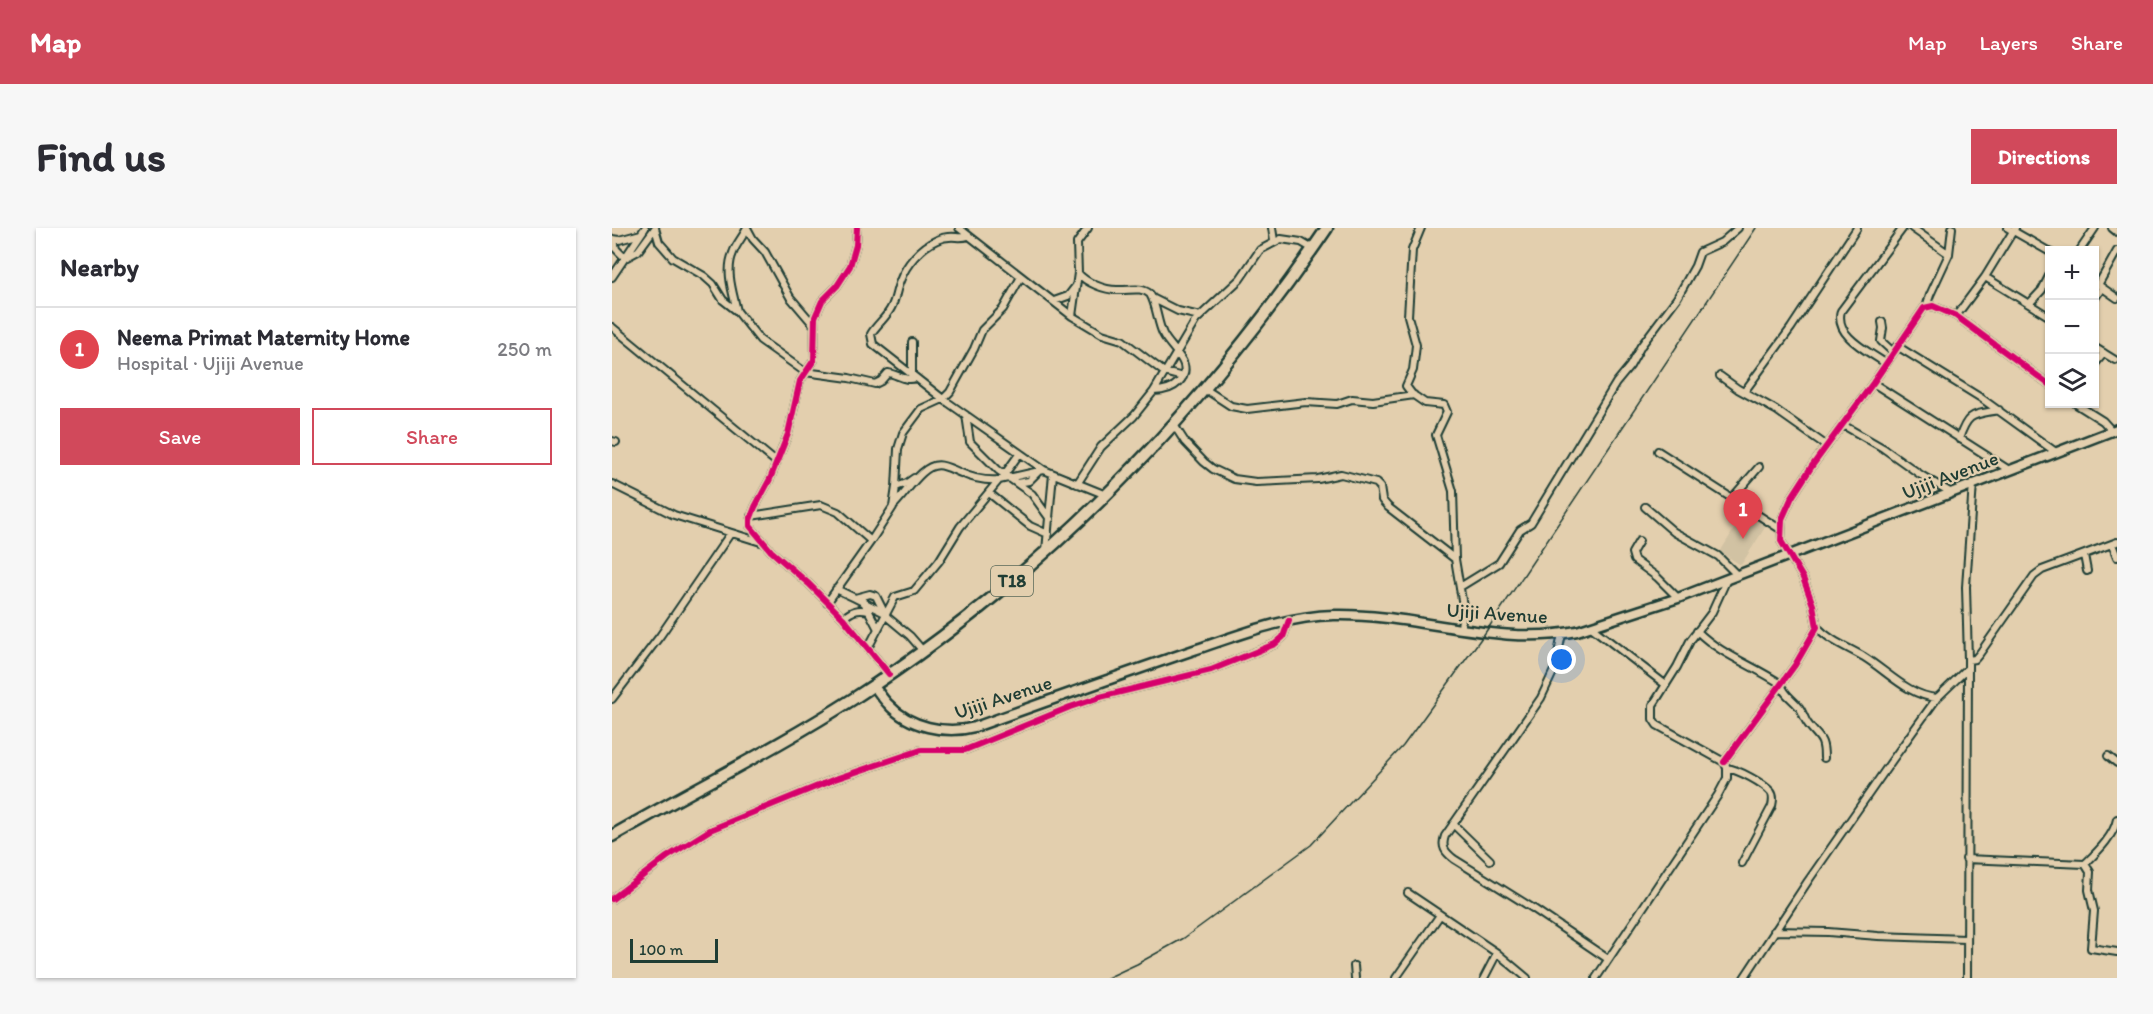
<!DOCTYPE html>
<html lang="en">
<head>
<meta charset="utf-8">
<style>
	:root { --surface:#fff; --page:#f7f7f7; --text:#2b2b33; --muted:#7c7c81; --line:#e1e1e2; --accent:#d1495b }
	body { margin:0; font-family:Itim,sans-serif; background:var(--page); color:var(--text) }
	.controls { position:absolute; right:18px; top:18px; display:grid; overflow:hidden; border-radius:0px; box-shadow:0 2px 4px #0004 }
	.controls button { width:54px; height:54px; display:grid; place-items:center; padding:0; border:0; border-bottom:2px solid var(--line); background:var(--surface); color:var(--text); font:30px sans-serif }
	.scale { position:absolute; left:18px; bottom:15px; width:88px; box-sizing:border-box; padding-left:6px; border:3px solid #1f3d34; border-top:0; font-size:16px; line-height:21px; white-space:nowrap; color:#1f3d34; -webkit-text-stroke:4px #e3cfae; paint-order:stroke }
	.you { position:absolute; left:950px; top:432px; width:21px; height:21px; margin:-15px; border:4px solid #fff; border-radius:50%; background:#1a73e8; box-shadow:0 0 0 9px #1a73e833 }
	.badge { display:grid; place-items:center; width:39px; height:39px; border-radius:50%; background:var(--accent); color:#fff; font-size:20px; font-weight:700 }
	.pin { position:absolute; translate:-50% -50px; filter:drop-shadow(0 2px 3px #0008) }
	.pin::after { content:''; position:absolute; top:32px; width:21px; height:18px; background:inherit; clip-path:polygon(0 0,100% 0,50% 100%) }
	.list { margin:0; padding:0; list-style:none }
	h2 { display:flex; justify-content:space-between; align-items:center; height:78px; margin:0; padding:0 24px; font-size:26px }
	h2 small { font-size:20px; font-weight:400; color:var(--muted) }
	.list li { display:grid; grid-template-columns:39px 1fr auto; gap:18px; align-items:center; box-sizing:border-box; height:84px; padding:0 24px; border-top:2px solid var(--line) }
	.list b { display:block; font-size:22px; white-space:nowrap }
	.list p { margin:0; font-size:20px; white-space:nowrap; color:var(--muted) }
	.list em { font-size:20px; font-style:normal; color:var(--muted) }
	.actions { display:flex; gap:12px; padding:18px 24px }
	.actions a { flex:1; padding:14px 0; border:2px solid var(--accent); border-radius:0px; text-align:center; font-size:21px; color:var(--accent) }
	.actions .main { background:var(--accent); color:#fff }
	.icon { flex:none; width:33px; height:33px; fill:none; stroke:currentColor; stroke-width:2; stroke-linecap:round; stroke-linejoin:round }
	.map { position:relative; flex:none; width:1505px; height:750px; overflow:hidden; border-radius:0px }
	header { display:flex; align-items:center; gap:36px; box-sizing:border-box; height:84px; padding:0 30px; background:var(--accent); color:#fff }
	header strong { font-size:28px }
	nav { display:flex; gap:33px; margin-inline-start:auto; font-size:21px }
	.intro { display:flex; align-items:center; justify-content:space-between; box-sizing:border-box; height:144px; padding:0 36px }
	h1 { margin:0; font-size:42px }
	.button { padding:15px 27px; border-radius:0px; background:var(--accent); color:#fff; font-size:21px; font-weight:700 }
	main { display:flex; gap:36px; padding:0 36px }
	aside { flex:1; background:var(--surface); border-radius:0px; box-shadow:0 2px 4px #0004 }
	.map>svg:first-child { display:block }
	.built { fill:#d1c2a3 }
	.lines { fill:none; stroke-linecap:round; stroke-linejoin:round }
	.minor-casing { stroke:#1f3d34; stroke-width:10 }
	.secondary-casing { stroke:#1f3d34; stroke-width:13 }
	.trunk-casing { stroke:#1f3d34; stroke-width:15 }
	.minor { stroke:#e3cfae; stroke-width:6 }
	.secondary { stroke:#e3cfae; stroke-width:8 }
	.trunk { stroke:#e3cfae; stroke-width:10 }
	.rail { stroke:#1f3d34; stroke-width:1.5 }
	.cycleway-casing { stroke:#e3cfae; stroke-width:10 }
	.cycleway { stroke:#d6006c; stroke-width:6 }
	.labels { text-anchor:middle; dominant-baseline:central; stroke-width:4.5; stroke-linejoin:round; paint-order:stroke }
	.shield { fill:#e3cfae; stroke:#5a6959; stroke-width:1.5 }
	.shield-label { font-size:18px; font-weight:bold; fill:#1f3d34 }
	.street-label { font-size:20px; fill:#1f3d34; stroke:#e3cfae }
</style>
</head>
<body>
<header>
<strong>Map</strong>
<nav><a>Map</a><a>Layers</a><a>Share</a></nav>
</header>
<div class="intro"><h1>Find us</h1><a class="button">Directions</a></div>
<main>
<aside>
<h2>Nearby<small></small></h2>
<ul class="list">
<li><span class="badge" style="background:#e0444e">1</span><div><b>Neema Primat Maternity Home</b><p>Hospital · Ujiji Avenue</p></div><em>250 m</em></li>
</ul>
<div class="actions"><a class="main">Save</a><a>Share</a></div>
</aside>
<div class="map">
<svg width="1505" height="750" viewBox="0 0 1505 750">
	<rect width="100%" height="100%" fill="#e3cfae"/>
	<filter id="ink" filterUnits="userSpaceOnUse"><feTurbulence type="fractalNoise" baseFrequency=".0167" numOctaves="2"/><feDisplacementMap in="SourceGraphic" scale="12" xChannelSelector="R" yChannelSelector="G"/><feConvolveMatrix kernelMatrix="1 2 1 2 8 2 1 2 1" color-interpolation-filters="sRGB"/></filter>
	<g filter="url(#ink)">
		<path class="built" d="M 1132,285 L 1154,298 L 1129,337 L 1108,324 Z"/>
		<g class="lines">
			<g class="minor-casing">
				<path id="minor" d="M 43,0 L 47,14 L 61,30 L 92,48 L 101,56 L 111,72 L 125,83 L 148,112 L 193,144 L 237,150 L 263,156 L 269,153 L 276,145 C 285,146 294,154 303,150
					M 135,0 L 141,11 L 153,24 L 178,69 L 201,96
					M 245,0 L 244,17 L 238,38 L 225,58 L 210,73 L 203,89 L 202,132 L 188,153 L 176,206 L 158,251 L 143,279 L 138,292 L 138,298 L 159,323 L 197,356 L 231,390 L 277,446
					M 347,0 L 460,88 L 490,106 L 510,112 L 552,144 L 571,149
					M 660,0 L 662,13
					M 809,0 L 800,22 L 796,88 L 804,117 L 803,126 L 801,142 L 794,158 L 800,166 L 813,175 L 832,177 L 835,184 L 824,207 L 841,263 L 843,331 L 851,378 L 849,401
					M 1300,0 L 1337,26
					M 1396,0 L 1438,24
					M 1500,0 L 1505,4
					M 356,8 C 346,12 340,5 325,12 C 309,19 294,36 288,53 C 284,62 284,71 279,80 C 274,90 265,96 259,106 L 261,116 L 331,171 L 432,242 L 494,267
					M 0,11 L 7,12 L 29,6
					M 2,12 L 4,21 L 13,30 L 26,23 L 43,0
					M 1468,22 L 1483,0
					M 466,45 C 474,55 493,62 505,62 C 517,63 529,58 538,66 C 545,78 545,93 551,106 C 558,121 584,136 567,154 C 560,161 552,163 542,163
					M 0,49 L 33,0
					M 1373,49 L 1438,89
					M 1482,54 L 1505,70
					M 1486,57 L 1505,23
					M 540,70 L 566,83 L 588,88
					M 1482,71 L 1490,60
					M 442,73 L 456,68 L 463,59
					M 1417,76 L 1430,62 L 1438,46
					M 1314,79 L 1318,67 L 1337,26 L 1340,0
					M 125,83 C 121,65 113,43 121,25 C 124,16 131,9 135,0
					M 460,88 L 466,45 L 465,15 L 476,0
					M 1344,88 L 1373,49 L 1403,0
					M 1270,94 L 1271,100 L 1269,113 L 1281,124
					M 0,99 L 164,234
					M 1285,118 L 1369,170 L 1445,225
					M 1482,119 L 1503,132
					M 1273,135 C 1256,123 1222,108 1229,83 L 1291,0
					M 1482,137 L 1492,125
					M 300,147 L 300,114
					M 1108,148 L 1126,161 L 1164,182 L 1215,218
					M 1261,155 L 1397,242
					M 593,161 L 619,178 L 635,181 L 694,174 L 725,176 L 740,171 L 761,173 L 802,167
					M 1132,164 L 1179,100 L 1245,0
					M 1464,176 L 1491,193 L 1500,203
					M 354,187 L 358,214 L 386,242 L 420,266 L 438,291
					M 562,197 L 573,214 L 592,234 L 601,241 L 622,251 L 644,254 L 706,251 L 729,246 L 764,255 L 768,259 L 770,272 L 776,279 L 843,331
					M 1231,197 L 1271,220 L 1309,247 L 1338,264
					M 1347,211 C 1356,184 1361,187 1387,182
					M 0,213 L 4,214
					M 1046,223 L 1168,301
					M 392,247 L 408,225
					M 405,255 L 417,253 L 427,243
					M 0,256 L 62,287 L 152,315
					M 465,256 L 489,219 L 522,188 L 542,163 L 584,92 L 628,51 L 648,22 L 669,11 L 689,14 L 701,21
					M 284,259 L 295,255 L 302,250
					M 377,265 L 418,298 L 436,306
					M 1120,270 L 1147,239
					M 281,278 C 291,268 299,255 310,245 C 325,231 334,239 349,245 C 360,250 375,253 387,252
					M 1033,279 L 1062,304 L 1106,328 L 1125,347
					M 139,288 L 209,277 L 226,284 L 259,313
					M 1027,313 L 1020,325 L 1022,332 L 1045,349 L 1066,370
					M 1500,316 L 1505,329
					M 434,323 L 441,246
					M 1472,327 L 1475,343
					M 848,359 L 887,335 L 908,302 L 919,295 L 1004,155 L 1018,138 L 1029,118 L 1065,70 L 1083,38 L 1088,24 L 1110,14 L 1126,0
					M 224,361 L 243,370 L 258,366 L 264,368 L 274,388 L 298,408 L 311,423
					M 243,370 L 271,384
					M 252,374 L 266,401
					M 215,375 L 259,313 L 281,279 L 284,259 L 286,221 L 291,205 L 309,181 L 331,171 L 338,164 L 362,121 L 370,102 L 391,81 L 409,49
					M 231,390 C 240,383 245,380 257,383
					M 979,399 L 1054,457
					M 1205,399 C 1218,413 1237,420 1252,429 C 1276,444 1297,468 1325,470
					M 1085,403 C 1109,427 1141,437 1169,456 C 1172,467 1180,470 1187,479 C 1191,484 1192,491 1196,496 C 1207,511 1212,509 1212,530
					M 950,406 L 943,440 L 929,470 L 833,608 C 829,619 833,624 842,631 L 922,681 L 996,731
					M 256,420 L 283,369 L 302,363 L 327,333 L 348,299 L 387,252 L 432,242
					M 1356,432 L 1363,431 L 1368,425 L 1422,348 L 1430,342 L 1505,314
					M 0,471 L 48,408 L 118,306
					M 1496,528 L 1505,535
					M 1112,534 L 1183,437 L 1205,399 L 1201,377 L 1191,350 L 1169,313 L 1170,291 L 1180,269 L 1200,238 L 1261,155 L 1312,80 L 1321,78 L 1344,88 L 1438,157
					M 1115,540 C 1127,542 1151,555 1159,564 C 1162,568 1161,573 1160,578 L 1130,635
					M 841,596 L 878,632
					M 1354,631 L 1473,636 C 1485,624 1502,608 1505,591
					M 1473,636 L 1478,644 L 1477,662 L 1482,683 L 1479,720 L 1505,724
					M 796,665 L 885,725 L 915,750
					M 0,671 L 55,629 L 98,602 L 223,551 L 309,522 L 353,522 L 458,479 L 488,469 L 599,442 L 663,416 L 671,409 L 677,392
					M 1162,703 L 1216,704 L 1266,708 L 1354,711
					M 742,738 L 743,750
					M 784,750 L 828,687
					M 872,750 L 885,725
					M 984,750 L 1106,567 L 1115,550 L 1115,540 L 1112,534 L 1045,497 L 1041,491 L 1041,477 L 1065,439 L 1078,413 L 1100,384 L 1115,351
					M 1132,750 L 1196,653 L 1281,531 L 1325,470 L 1355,441
					M 1355,750 L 1356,432 L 1354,359 L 1361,255"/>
			</g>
			<g class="secondary-casing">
				<path id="secondary" d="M 261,457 C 266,463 270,470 276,476 C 297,499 333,507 363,499 C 436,473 508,447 582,422 C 627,407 674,388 722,387 C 804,385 884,419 965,403 L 1066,370 L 1505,201"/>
			</g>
			<g class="trunk-casing">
				<path id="trunk" d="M 0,608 C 80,562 163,521 241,471 C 430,349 589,186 715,0"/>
			</g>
			<use href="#minor" class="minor"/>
			<use href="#secondary" class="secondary"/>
			<use href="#trunk" class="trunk"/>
			<path class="rail" d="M 495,750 L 525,736 L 572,710 L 699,617 L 791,518 L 873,405 L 1144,0"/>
			<g class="cycleway-casing">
				<path id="cycleway" d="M 245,0 L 244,17 L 238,38 L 225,58 L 210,73 L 203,89 L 202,132 L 188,153 L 176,206 L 158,251 L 143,279 L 138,292 L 138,298 L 159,323 L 197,356 L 231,390 L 277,446
					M 1112,534 L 1183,437 L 1205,399 L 1201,377 L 1191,350 L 1169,313 L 1170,291 L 1180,269 L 1200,238 L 1261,155 L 1312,80 L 1321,78 L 1344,88 L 1438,157
					M 0,671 L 55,629 L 98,602 L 223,551 L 309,522 L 353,522 L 458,479 L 488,469 L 599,442 L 663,416 L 671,409 L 677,392"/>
			</g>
			<use href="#cycleway" class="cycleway"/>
		</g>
	</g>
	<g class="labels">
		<rect class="shield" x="379" y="338" width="42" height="30" rx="4.5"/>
		<g class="shield-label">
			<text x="400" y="353">T18</text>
		</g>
		<g class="street-label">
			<text transform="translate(1338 247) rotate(-21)">Ujiji Avenue</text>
			<text transform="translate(885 385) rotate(4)">Ujiji Avenue</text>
			<text transform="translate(391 469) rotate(-18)">Ujiji Avenue</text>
		</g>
	</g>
</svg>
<div class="controls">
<button>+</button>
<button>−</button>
<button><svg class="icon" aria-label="layers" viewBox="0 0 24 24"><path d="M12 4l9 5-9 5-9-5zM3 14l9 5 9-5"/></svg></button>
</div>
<div class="scale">100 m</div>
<div class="you"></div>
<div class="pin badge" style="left:1131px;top:311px;background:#e0444e">1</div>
</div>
</main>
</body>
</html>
